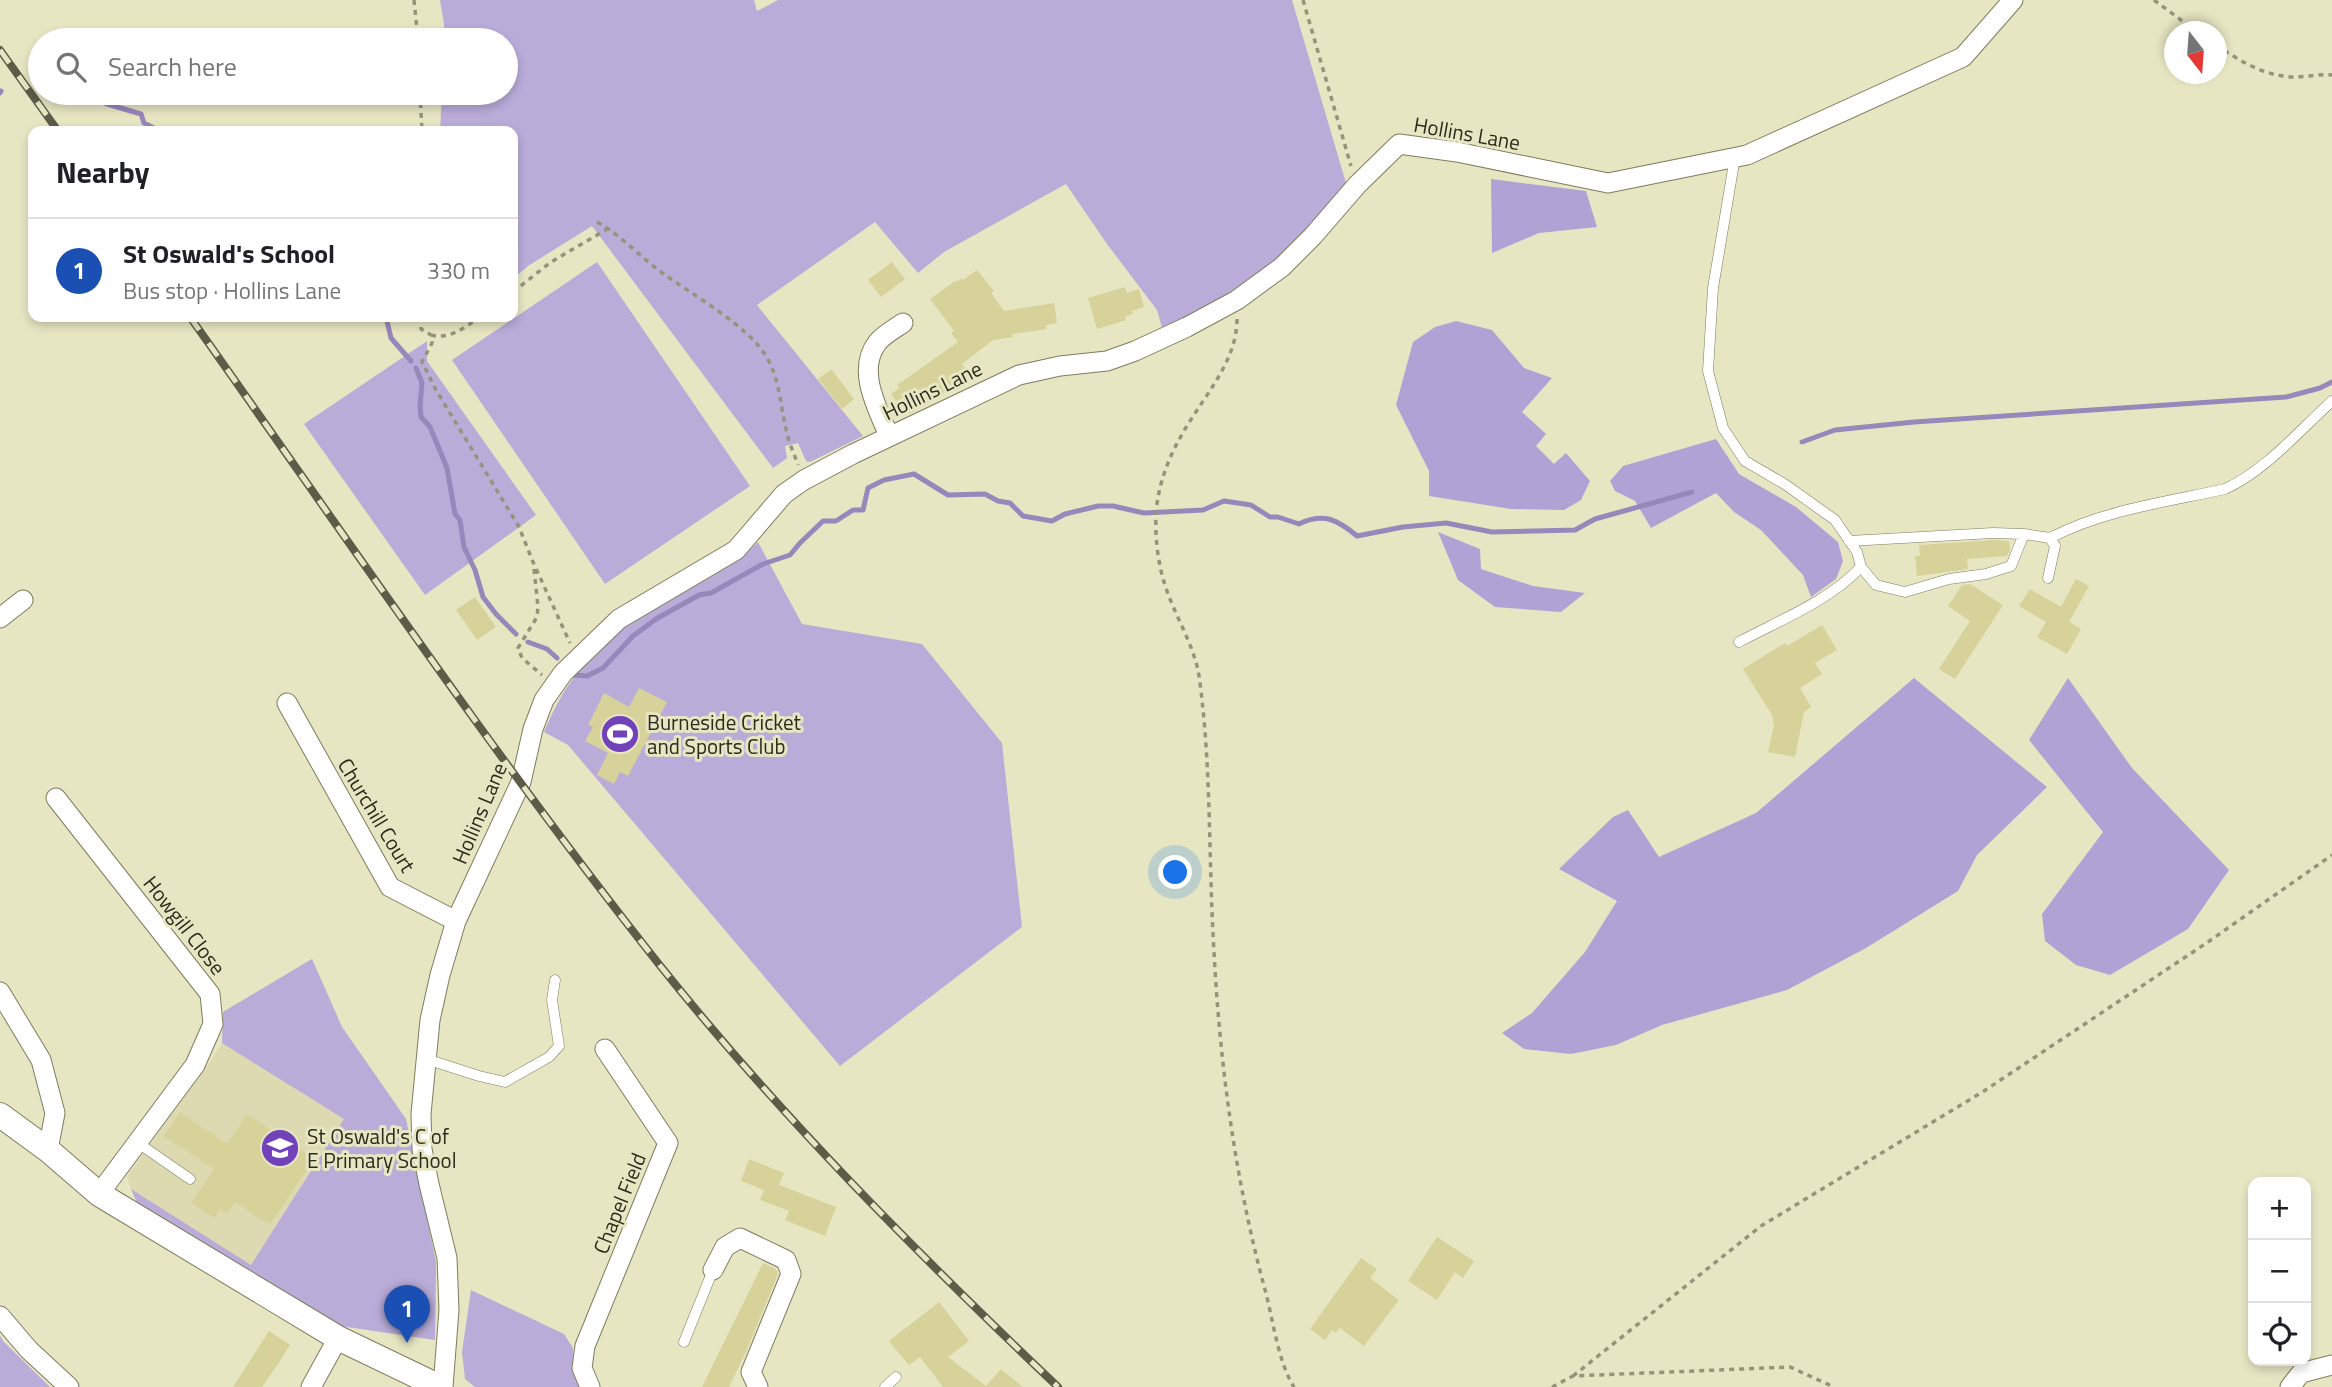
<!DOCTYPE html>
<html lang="en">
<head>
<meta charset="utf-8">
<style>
	:root { --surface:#fff; --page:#f6f6f6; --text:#202124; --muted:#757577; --line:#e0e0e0; --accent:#b45309 }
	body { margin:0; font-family:"Titillium Web",sans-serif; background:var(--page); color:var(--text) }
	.controls { position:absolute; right:21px; bottom:21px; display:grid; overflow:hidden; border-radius:14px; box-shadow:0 4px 10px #0003 }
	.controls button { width:63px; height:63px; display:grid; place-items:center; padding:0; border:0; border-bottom:2px solid var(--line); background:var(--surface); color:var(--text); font:35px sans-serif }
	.compass { position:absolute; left:2164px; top:21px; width:63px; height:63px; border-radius:50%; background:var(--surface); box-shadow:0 4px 10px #0003; rotate:163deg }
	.you { position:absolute; left:1176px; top:873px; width:24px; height:24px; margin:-18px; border:5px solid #fff; border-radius:50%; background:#1a73e8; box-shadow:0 0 0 10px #1a73e833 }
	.badge { display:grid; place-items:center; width:46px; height:46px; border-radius:50%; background:var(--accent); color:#fff; font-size:23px; font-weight:700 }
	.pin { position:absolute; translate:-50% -58px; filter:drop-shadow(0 2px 4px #0008) }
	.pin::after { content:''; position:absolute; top:37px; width:24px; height:21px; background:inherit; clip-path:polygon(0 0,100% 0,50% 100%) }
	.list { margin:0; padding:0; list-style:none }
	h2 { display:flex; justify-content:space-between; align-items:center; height:91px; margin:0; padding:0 28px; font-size:30px }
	h2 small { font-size:23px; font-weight:400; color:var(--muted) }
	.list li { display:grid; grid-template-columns:46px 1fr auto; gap:21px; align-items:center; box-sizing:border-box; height:105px; padding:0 28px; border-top:2px solid var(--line) }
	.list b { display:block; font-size:26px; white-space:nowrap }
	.list p { margin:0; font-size:23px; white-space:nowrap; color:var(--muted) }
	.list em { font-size:23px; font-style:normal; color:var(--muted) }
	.icon { flex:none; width:38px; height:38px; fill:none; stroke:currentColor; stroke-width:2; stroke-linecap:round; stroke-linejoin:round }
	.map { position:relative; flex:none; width:2332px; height:1387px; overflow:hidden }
	.search { position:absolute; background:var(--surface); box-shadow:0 4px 10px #0003; left:28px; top:28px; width:490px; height:77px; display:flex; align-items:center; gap:18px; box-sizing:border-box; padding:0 24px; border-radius:38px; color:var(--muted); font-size:26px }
	.panel { position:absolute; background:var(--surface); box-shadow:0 4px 10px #0003; left:28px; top:126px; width:490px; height:196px; border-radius:14px }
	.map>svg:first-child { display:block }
	.built { fill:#dddab1 }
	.green { fill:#b9acd9 }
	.forest { fill:#b1a2d6 }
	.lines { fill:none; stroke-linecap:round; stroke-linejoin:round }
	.stream { stroke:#9788bb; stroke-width:5 }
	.building { fill:#d6d299 }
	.service-casing { stroke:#7e7c5d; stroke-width:11 }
	.minor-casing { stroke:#7e7c5d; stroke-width:21 }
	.tertiary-casing { stroke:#7e7c5d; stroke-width:26 }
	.path { stroke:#95947b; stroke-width:3.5; stroke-dasharray:5 5; stroke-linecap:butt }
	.service { stroke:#fff; stroke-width:10 }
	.minor { stroke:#fff; stroke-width:19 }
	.tertiary { stroke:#fff; stroke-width:24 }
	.rail-casing { stroke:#5d5c49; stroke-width:8 }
	.rail { stroke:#e7e6c3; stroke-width:5; stroke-dasharray:16; stroke-linecap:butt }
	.labels { text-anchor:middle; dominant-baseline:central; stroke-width:6; stroke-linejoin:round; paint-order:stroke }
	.street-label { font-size:21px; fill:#2c2b1e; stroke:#e7e6c3 }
	.poi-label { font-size:21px; fill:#2c2b1e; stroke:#e7e6c3; text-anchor:start }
</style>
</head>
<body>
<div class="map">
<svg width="2332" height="1387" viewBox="0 0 2332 1387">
	<rect width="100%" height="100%" fill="#e7e6c3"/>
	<path class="built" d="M 312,959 L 342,1027 L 406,1119 L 436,1262 L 435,1340 L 334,1325 L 138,1205 L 131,1189 L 127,1176 L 210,1062 L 222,1043 L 223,1012 Z"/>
	<path class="green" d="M 440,0 L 754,0 L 757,11 L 778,0 L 1292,0 L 1346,183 C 1330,202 1315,223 1297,241 C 1259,278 1209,306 1163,331 L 1157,310 L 1107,244 L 1066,184 L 944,252 L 918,273 L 875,222 L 757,305 L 863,436 L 810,462 L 806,461 L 798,443 L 785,446 L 787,458 L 773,468 L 592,226 L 528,266 L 513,279 L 513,131 L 440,131 L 442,93 L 506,93 L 506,40 L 444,40 L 444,24 Z
		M 597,262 L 750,486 L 605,584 L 452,360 Z
		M 427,341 L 427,361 L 536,515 L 425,595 L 304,424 Z
		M 758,542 L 802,624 L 922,644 L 1002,743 L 1022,927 L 840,1066 L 568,745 L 544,732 C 564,686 576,670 614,637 C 623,629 632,619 643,613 C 682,590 725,575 758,542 Z
		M 312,959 L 342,1027 L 406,1119 L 436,1262 L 435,1340 L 334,1325 L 138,1205 L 131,1189 L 251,1265 L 344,1119 L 222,1043 L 223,1012 Z
		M 471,1290 L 564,1334 L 573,1348 L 573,1368 L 579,1387 L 475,1387 L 465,1379 L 462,1352 Z
		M 0,1336 L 4,1342 L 50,1387 L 0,1387 Z"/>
	<path class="forest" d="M 1491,179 L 1586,191 L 1597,227 L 1539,233 L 1492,253 Z
		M 1456,321 L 1492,330 L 1524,368 L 1552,378 L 1522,412 L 1546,434 L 1536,446 L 1554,464 L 1566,453 L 1590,481 L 1581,500 L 1564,510 L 1511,509 L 1429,496 L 1429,471 L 1396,405 L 1413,342 L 1435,327 Z
		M 1716,439 L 1739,474 L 1796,507 L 1838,542 L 1843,561 L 1836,579 L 1811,597 L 1803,575 L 1761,530 L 1734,512 L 1716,493 L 1651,528 L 1635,501 L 1615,491 L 1610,481 L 1623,466 Z
		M 1438,532 L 1480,549 L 1481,569 L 1533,586 L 1585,593 L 1561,612 L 1495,607 L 1458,580 Z
		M 1914,678 L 2047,787 L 1977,855 L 1958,891 L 1866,948 L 1787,990 L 1662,1025 L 1616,1045 L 1571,1054 L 1524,1049 L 1502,1033 L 1532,1013 L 1585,952 L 1617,901 L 1559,869 L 1613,817 L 1628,810 L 1659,857 L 1756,813 Z
		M 2068,678 L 2132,768 L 2229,870 L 2188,929 L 2110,975 L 2076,965 L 2045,941 L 2042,914 L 2103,832 L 2029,740 Z"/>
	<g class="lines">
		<path class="stream" d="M 0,93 L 1,91
			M 84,93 L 107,104 L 141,114 L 144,123 L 160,131
			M 386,317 L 391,338 L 411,361
			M 416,368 L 422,383 L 420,406 L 421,417 L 430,427 L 447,468 L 455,514 L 460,520 L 464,547 L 475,570 L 483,597 L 496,614 L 516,634
			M 1802,442 L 1835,430 L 1914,422 L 2286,397 L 2320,388 L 2332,382
			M 528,642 L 547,649 L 557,658
			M 573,675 L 587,676 L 603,668 L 633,636 L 656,619 L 699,595 L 711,593 L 763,564 L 790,555 L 800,543 L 823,521 L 836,521 L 853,510 L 863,510 L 868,488 L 884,480 L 914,474 L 948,495 L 985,494 L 998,501 L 1010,503 L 1023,516 L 1052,521 L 1065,514 L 1098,506 L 1113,506 L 1144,513 L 1203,510 L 1224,501 L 1251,505 L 1270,517 L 1278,517 L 1299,524 C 1324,512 1338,520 1357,536 L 1403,527 L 1446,523 L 1492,532 L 1575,530 L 1595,519 L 1692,492"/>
	</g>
	<path class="building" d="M 892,262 L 905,279 L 881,297 L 868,280 Z
		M 977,270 L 994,291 L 991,293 L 1004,311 L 1054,303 L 1057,323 L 1046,325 L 1047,329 L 1012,334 L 1013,337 L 993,340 L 962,364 L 970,375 L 924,406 L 909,414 L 908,411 L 905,413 L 891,394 L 899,388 L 897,385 L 958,342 L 951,333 L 954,331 L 930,299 L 955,281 L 956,282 L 962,278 L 963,280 Z
		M 1125,287 L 1127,293 L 1139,289 L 1144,307 L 1132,311 L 1133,314 L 1125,316 L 1126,320 L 1097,329 L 1088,298 Z
		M 831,369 L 854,399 L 842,409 L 818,379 Z
		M 1993,540 L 2009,541 L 2010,550 L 2007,556 L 1967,559 L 1968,569 L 1917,576 L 1915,556 L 1920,556 L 1919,545 Z
		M 2076,579 L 2089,586 L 2069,622 L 2081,629 L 2067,654 L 2037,637 L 2046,622 L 2019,606 L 2030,589 L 2061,607 Z
		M 1970,584 L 2003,605 L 1955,679 L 1939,669 L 1970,621 L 1948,606 L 1962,585 Z
		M 475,597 L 496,627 L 477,640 L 456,610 Z
		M 1822,625 L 1837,650 L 1815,663 L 1822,674 L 1800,688 L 1811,707 L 1804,712 L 1795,757 L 1768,752 L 1774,725 L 1772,715 L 1743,669 L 1785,643 L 1787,646 Z
		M 639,688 L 667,702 L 628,776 L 620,772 L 614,784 L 597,775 L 608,753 L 585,741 L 593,727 L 588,725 L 604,693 L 629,707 Z
		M 180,1112 L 227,1144 L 247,1114 L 314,1159 L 270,1225 L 235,1202 L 227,1214 L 220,1209 L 214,1218 L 191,1203 L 214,1169 L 164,1136 Z
		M 749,1159 L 784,1173 L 779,1185 L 836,1207 L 825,1236 L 785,1220 L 789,1211 L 760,1200 L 764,1190 L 741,1181 Z
		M 1437,1237 L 1474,1261 L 1463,1278 L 1455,1272 L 1437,1300 L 1408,1281 Z
		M 1361,1258 L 1377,1269 L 1370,1278 L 1399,1300 L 1364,1346 L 1340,1328 L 1336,1333 L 1332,1330 L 1325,1340 L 1310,1329 Z
		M 763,1263 L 776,1269 L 778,1274 L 746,1352 L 729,1387 L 702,1387 Z
		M 939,1302 L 969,1341 L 948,1357 L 986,1386 L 1001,1369 L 1023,1387 L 943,1387 L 920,1357 L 909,1365 L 889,1341 Z
		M 269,1331 L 290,1345 L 278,1364 L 262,1387 L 233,1387 Z"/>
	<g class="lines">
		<g class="service-casing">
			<path id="service" d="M 1735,157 L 1713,288 L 1708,371 L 1723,428 L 1745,461 L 1786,485 L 1835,520 L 1857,552 L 1861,567 C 1829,601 1780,620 1739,642
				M 2024,534 L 2050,538 L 2055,546 L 2048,578
				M 2050,538 C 2104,510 2166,502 2225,489 C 2265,471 2300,430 2332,401
				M 1849,541 L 1993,533 L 2024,534 L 2011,566 L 1986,574 L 1949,579 L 1905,592 L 1876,585 L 1861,567
				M 426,1059 L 479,1076 L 505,1082 L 549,1057 L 559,1046 L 552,1000 L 555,980
				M 138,1143 L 190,1179
				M 684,1342 L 713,1270
				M 885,1387 L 896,1377"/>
		</g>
		<g class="minor-casing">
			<path id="minor" d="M 889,436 C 878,409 856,371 877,343 C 883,335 894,329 903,323
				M 0,618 L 23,600
				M 287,703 L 390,887 L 456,921
				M 56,798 L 210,994 L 213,1024 L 195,1065 L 99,1194
				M 0,992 L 41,1060 L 55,1113 L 48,1150
				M 713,1270 L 725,1247 L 740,1238 L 786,1260 L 791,1274 L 751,1372 L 758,1387
				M 0,1316 L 29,1350 L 69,1387
				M 311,1387 L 338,1338
				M 443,1387 L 449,1310 L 447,1258 L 429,1184 L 422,1149 L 421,1114 L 430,1020 L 440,975 L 456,921 L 521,782 L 533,729 L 544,700 L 563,673 L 619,619 L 736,550 L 784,494 L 804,480 L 853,454 L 1019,375 L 1060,366 L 1107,361 L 1135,351 L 1187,327 L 1237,300 L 1282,267 L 1313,236 L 1357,185 L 1399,144 L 1457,152 L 1608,183 L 1747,155 L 1963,57 L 2013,0
				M 590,1387 L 582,1368 L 585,1346 L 668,1143 L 605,1049
				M 2290,1387 L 2301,1373 L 2332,1365"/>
		</g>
		<g class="tertiary-casing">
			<path id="tertiary" d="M 0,1115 L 48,1150 L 99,1194 L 338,1338 L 440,1387"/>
		</g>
		<path class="path" d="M 414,0 L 418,40
			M 1303,0 L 1351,166
			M 2154,0 L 2197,32
			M 2216,45 C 2240,61 2264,76 2293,77 C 2306,77 2319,74 2332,75
			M 420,93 L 422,131
			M 597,222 C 621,235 639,256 661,272 C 691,294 746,324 766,356 C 780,379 780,404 786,429 C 788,441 794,453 798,465
			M 513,292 L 551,262 L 609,228
			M 421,317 L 421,329 L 431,335 L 432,343 L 422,362 L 436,390 L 519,527 L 533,562 L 570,643
			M 1237,319 C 1237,364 1200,400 1180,438 C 1167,461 1157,489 1156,516 C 1155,538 1158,562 1164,582 C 1172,609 1187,633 1195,659 C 1200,674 1201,693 1203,709 C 1211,790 1209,871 1214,952 C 1220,1065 1235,1178 1264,1286 C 1273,1317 1277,1360 1294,1387
			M 431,335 C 450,340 465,327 480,317
			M 534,569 L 538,607 L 537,617 L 518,648 L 522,658 L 542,675
			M 1573,1376 L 1761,1226 L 1984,1091 L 2208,942 L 2332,855
			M 1552,1387 L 1573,1376 L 1790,1367 L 1834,1387"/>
		<use href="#service" class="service"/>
		<use href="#minor" class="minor"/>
		<use href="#tertiary" class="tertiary"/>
		<g class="rail-casing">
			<path id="rail" d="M 0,50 L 58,131
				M 190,317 C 344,534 493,755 658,963 C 779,1115 917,1253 1058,1387"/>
		</g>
		<use href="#rail" class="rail"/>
	</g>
	<defs>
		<g id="stadium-disc" transform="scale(2.0125)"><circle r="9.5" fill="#7242ba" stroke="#e7e6c3"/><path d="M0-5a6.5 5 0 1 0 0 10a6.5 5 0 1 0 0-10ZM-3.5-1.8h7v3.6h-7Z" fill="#fff"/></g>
		<g id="school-disc" transform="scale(2.0125)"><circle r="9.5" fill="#7242ba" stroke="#e7e6c3"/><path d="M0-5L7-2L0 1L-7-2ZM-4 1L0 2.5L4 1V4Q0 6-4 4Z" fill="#fff"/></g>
	</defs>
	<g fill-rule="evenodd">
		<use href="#stadium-disc" x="620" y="734"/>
		<use href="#school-disc" x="280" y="1148"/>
	</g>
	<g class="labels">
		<g class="street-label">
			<text transform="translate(1467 133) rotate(10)">Hollins Lane</text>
			<text transform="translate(932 390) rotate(-26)">Hollins Lane</text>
			<text transform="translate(479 813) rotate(-67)">Hollins Lane</text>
			<text transform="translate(377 815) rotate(59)">Churchill Court</text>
			<text transform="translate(185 925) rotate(52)">Howgill Close</text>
			<text transform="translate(619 1203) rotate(-68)">Chapel Field</text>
		</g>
		<g class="poi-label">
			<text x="647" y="722">Burneside Cricket<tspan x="647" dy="24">and Sports Club</tspan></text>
			<text x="307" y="1136">St Oswald's C of<tspan x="307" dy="24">E Primary School</tspan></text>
		</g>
	</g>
</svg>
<div class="controls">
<button>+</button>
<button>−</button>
<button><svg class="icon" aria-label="locate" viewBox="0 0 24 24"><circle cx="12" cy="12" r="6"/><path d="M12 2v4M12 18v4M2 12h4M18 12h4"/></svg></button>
</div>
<svg class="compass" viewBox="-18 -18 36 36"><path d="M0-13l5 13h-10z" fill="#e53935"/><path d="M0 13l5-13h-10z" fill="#757577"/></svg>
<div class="you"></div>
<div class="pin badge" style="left:407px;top:1343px;background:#1a4fb4">1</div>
<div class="search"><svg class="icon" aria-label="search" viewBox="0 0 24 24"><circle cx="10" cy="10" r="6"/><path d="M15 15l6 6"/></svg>Search here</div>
<section class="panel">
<h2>Nearby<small></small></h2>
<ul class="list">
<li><span class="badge" style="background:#1a4fb4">1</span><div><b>St Oswald's School</b><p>Bus stop · Hollins Lane</p></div><em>330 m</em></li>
</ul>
</section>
</div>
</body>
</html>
